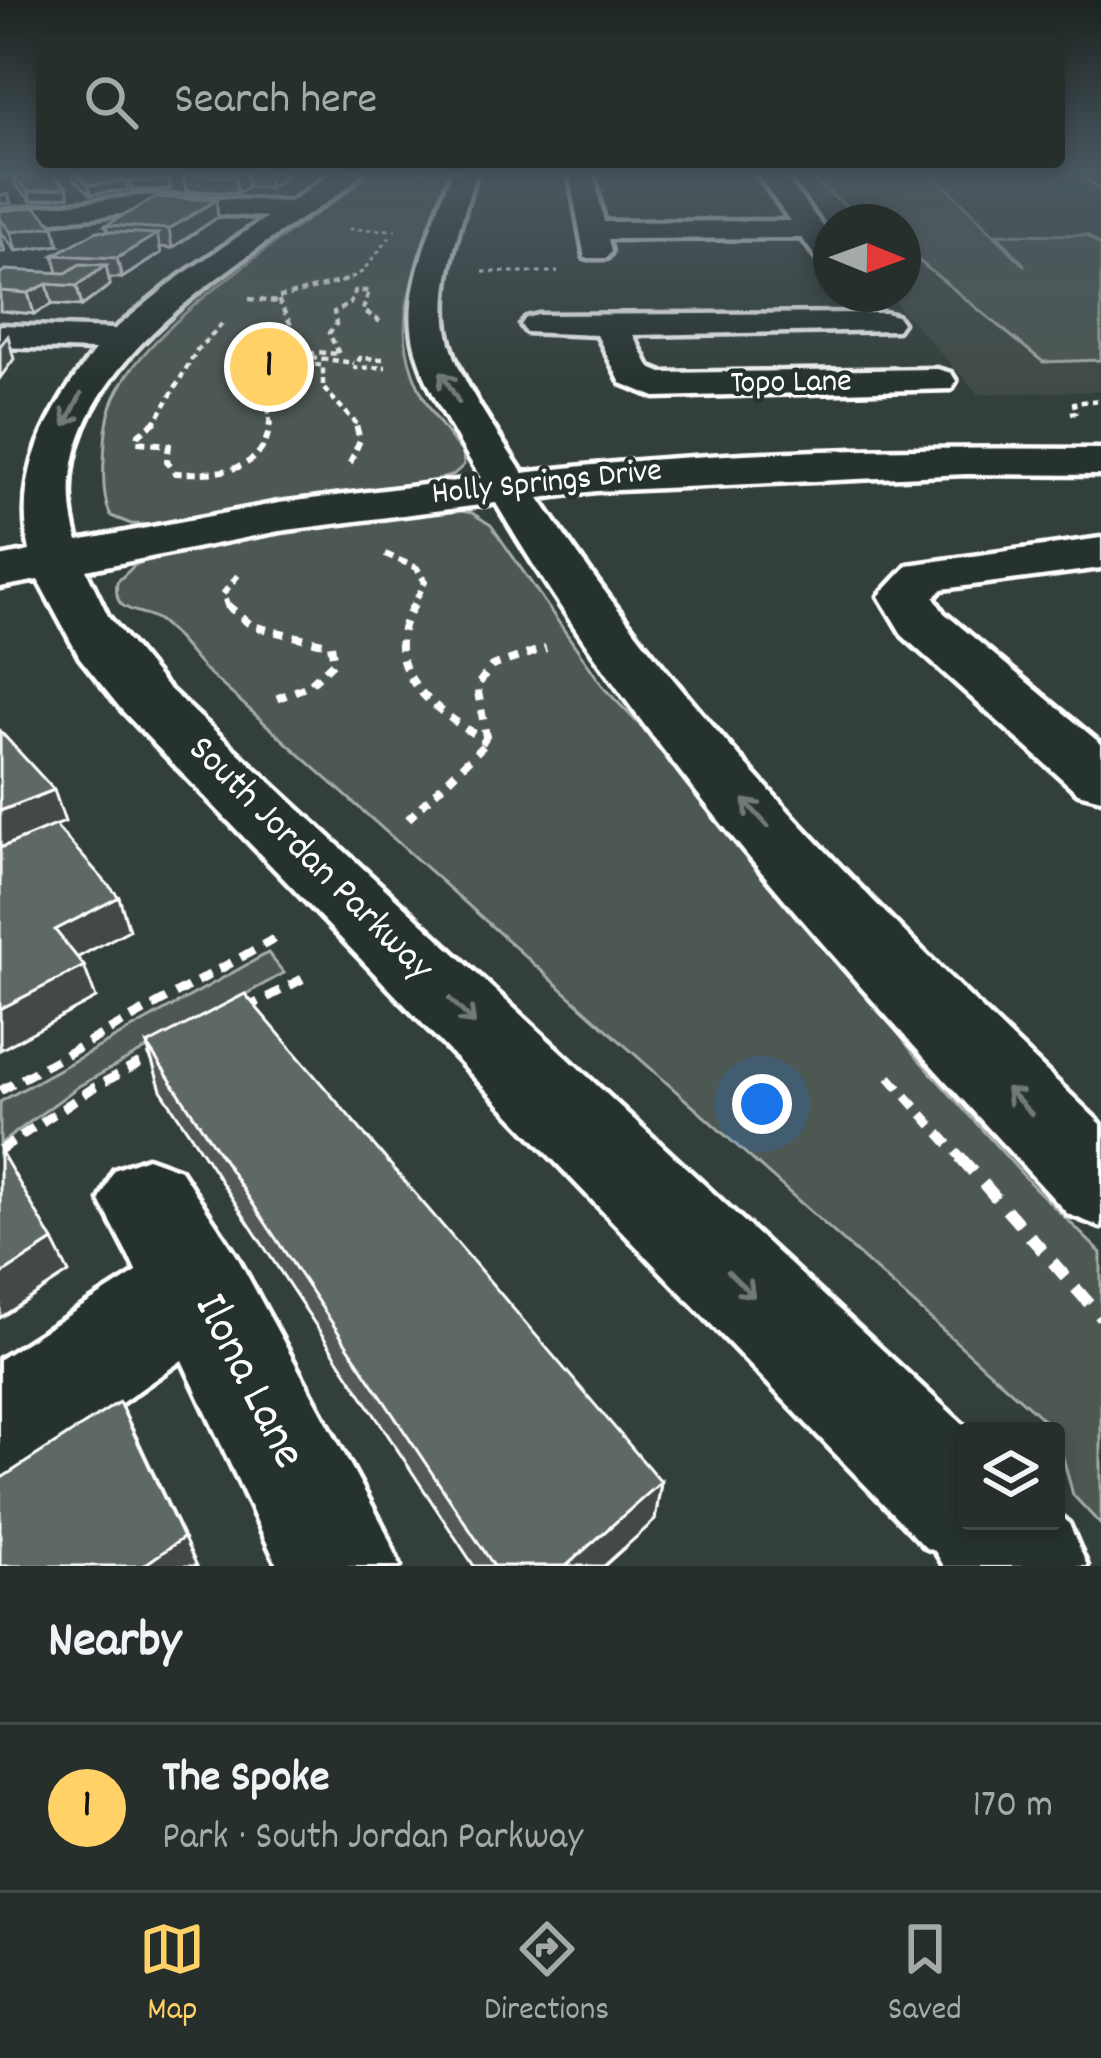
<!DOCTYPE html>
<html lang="en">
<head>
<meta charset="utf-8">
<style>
	:root { --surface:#262f2c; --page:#2e3734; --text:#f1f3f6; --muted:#a4a9a9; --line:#424a48; --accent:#ffd166 }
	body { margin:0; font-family:Dekko,sans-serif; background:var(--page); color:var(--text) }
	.controls { position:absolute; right:36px; bottom:36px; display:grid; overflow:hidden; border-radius:12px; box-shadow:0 6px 18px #0003 }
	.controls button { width:108px; height:108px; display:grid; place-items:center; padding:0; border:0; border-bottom:3px solid var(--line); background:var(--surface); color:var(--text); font:60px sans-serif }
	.compass { position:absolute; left:813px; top:204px; width:108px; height:108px; border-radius:50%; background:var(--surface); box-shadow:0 6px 18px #0003; rotate:91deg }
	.you { position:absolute; left:762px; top:1104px; width:42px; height:42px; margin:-30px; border:9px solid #fff; border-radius:50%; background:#1a73e8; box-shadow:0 0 0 18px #1a73e833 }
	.badge { display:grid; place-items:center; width:78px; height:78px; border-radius:50%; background:var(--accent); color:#111; font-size:39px; font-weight:700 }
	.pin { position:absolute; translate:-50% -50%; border:6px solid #fff; box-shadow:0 3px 12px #0006 }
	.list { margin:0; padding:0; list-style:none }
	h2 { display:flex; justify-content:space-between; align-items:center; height:156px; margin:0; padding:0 48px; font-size:51px }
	h2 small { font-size:39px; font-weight:400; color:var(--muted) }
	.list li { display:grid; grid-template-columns:78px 1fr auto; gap:36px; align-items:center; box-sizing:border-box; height:168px; padding:0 48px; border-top:3px solid var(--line) }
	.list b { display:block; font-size:45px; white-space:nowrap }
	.list p { margin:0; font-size:39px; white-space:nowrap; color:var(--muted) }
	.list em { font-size:39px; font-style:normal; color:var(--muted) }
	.icon { flex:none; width:66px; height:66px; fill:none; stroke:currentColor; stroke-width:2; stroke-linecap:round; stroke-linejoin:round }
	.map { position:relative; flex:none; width:1101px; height:1566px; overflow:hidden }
	.search { position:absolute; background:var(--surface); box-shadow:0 6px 18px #0003; left:36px; right:36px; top:36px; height:132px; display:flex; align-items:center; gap:30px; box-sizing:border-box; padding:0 42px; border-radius:12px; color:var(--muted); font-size:45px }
	.sheet { height:324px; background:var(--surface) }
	nav { display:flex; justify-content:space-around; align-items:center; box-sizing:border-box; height:168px; border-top:3px solid var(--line); background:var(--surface); font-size:33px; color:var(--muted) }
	nav a { display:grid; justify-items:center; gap:6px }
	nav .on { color:var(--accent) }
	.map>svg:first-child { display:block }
	.built { fill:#404c47 }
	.green { fill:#4d5853; stroke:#a6aca9; stroke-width:3 }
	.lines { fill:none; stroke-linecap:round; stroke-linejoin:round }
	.minor-casing { stroke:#fff; stroke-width:9 }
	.path-far5 { stroke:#fff; stroke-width:3; stroke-dasharray:4.5 4.5; stroke-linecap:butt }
	.path-far4 { stroke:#fff; stroke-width:4.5; stroke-dasharray:6 4.5; stroke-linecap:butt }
	.path-far3 { stroke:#fff; stroke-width:6; stroke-dasharray:9 6; stroke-linecap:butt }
	.path-far2 { stroke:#fff; stroke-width:8; stroke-dasharray:10 9; stroke-linecap:butt }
	.path-far1 { stroke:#fff; stroke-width:9; stroke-dasharray:15 10; stroke-linecap:butt }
	.path { stroke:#fff; stroke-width:12; stroke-dasharray:20 15; stroke-linecap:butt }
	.minor { fill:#26332d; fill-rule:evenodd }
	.wall { fill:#525a56; stroke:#fff; stroke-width:3 }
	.shaded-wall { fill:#424a46; stroke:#fff; stroke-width:3 }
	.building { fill:#5f6964; stroke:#fff; stroke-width:3 }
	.oneway { stroke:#727a76 }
	.labels { text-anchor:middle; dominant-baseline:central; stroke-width:9; stroke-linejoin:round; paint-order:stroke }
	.far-street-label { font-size:33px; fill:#fff; stroke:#26332d }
	.street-label { font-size:39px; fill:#fff; stroke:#26332d }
	.near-street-label { font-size:48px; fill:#fff; stroke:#26332d }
</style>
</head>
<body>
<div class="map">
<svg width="1101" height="1566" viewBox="0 0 1101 1566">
	<rect width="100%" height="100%" fill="#333f3a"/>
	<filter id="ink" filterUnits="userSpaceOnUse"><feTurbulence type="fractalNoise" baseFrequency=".00833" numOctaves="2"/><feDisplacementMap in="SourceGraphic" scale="24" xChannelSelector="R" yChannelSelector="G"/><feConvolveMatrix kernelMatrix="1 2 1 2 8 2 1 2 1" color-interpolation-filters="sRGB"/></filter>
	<g filter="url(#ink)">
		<path class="built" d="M 798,172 L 1101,172 L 1101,391 L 978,394 L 887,294 L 903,294 L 903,222 L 831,223 Z"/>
		<path class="green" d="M 374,172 L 451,172 C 408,295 369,342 463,453 L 464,465 L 453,475 L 431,482 L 162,525 L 131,524 L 111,516 C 103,500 103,479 104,461 C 105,435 106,412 119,389 C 157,316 305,224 374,172 Z
			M 806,172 L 932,172 L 1025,266 L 997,234 L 1087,235 L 1101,246 L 1101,360 L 1043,362 L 903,248 L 903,222 C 894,222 880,225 871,222 C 859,218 815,183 806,172 Z
			M 445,508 L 472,513 L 491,525 L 605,689 L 738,826 L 915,1055 L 1031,1184 L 1101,1253 L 1101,1525 L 1073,1495 L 1056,1431 L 203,668 C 189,653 177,636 162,623 C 144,606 112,619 117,582 L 135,565 L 164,553 Z
			M 268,953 L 284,973 L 79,1086 L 0,1144 L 0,1102 Z"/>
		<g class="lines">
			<g class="minor-casing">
				<path id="minor" d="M 333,172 L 362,172 C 341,197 307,214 281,232 C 183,301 36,400 78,541 L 279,503 L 481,478 C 396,334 392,329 452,172 L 476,172 C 427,330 433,336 523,473 C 713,449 909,447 1101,449 L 1101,475 L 966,474 L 596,491 L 539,498 C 694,733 899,930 1101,1124 L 1101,1227 L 1068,1214 C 863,991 650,766 496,503 L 279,531 L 86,570 L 108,616 L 164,684 L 970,1431 L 966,1431 L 966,1521 L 1056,1521 L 1056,1512 L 1069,1524 L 1087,1566 L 944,1566 L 935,1551 L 925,1547 L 122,710 L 80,658 L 38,580 L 0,587 L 0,557 L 30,551 C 13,472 49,410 95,350 L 0,347 L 0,325 L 115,329 L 180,276 L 267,217 L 148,211 L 0,227 L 0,211 L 148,195 L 290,202 Z
					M 569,172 L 593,172 L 604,222 L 790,221 L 756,172 L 781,172 L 831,237 L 831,265 L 819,262 L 802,238 L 608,239 L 611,252 L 607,258 L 585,258 Z
					M 885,313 L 897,316 L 902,323 L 897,330 L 633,335 L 650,368 L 662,373 L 937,369 L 951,373 L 956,381 L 951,389 L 655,397 L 621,383 L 597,335 L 526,332 L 521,325 L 526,318 L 538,315 Z
					M 1101,538 L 1101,568 L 942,589 L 934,598 L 944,613 L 1101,744 L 1101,799 L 1078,793 L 903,636 L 879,596 L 908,565 Z
					M 147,1158 L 180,1170 L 236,1255 L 382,1524 L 400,1566 L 278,1566 L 182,1360 L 39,1461 L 0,1477 L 0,1359 L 137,1272 L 100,1200 L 114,1170 Z"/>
			</g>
			<path class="path-far5" d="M 349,229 L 396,230
				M 483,272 L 558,272
				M 343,282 L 362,272 L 390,237"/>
			<path class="path-far4" d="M 249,299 L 278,302
				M 311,357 L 354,363
				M 383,359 L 360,358 L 355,368 L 386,367
				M 1071,413 L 1076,412 L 1074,403 L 1101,400
				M 154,424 L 197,350 L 225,321
				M 270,424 L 266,377 L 290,323 L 277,298 L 351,279
				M 357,424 L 323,388 L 323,366 L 295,361 L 316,352 L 339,354 L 329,333 L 336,324 L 334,312 L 350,304 L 355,291 L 369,291 L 363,310 L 382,323"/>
			<path class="path-far3" d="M 156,421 L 139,434 L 137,442 L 169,445 L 167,461 L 175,473 C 219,474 266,474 270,421
				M 350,463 L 360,440 L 355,421
				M 385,554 L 417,568 L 425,582 L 412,608
				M 228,608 L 223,594 L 238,575"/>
			<path class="path-far2" d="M 227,605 L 252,626 L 331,645 L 334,662 L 308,686 L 273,700
				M 414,605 C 373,670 437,711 487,742
				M 408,819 L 487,742 L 477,686 L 492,666 L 546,648"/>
			<path class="path-far1" d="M 245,1009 L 308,976
				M 889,1077 L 963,1160
				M 0,1091 L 274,939
				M 0,1150 L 93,1088 L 157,1054"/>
			<path class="path" d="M 960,1157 L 1101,1317"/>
			<use href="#minor" class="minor"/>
		</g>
		<path class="wall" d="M 72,172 L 115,172 L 126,181 L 128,190 L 91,194 L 74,179 Z
			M 186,172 L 286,172 L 286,177 L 269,188 L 248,187 L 238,193 L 186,191 L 183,174 Z
			M 1086,172 L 1101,172 L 1101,191 L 1085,177 Z
			M 13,176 L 67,187 L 69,196 L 31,201 L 15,185 Z
			M 0,211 L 59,245 L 16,251 L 0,231 Z
			M 218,217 L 172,248 L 159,247 L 161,253 L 122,278 L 109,278 L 110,285 L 82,306 L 52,304 L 34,314 L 0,311 L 0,274 L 58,273 L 54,255 L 108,232 L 106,225 Z
			M 147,1045 L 661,1482 L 655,1520 L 604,1566 L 474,1566 L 161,1090 Z"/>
		<path class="shaded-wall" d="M 0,172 L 34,172 L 34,173 L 0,177 Z
			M 169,172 L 170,189 L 132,191 L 130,182 Z
			M 243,172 L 246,172 L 248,187 L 238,193 L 235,177 Z
			M 267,172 L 286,172 L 286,177 L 269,188 Z
			M 126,181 L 128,190 L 91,194 L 89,185 Z
			M 67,187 L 69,196 L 31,201 L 29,192 Z
			M 8,194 L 11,203 L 0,204 L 0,195 Z
			M 216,200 L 218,217 L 172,248 L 169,229 Z
			M 54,226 L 59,245 L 16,251 L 11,232 Z
			M 0,233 L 5,252 L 0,252 Z
			M 157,234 L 161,253 L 122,278 L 117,258 Z
			M 106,265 L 110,285 L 82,306 L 77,286 Z
			M 47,284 L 52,304 L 34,314 L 28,293 Z
			M 8,336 L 14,359 L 0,378 L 0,346 Z
			M 54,790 L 65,822 L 0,848 L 0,811 Z
			M 119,897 L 129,930 L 67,963 L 55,930 Z
			M 84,966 L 96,998 L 0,1050 L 0,1009 Z
			M 53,1241 L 69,1273 L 0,1318 L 0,1275 Z
			M 119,1402 L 139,1442 L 197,1566 L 143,1566 Z
			M 661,1482 L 655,1520 L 604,1566 L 566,1566 Z"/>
		<path class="building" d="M 50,172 L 67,187 L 29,192 L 13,176 Z
			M 74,172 L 115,172 L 126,181 L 89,185 Z
			M 131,172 L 168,172 L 168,180 L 130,182 Z
			M 186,172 L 243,172 L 235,177 L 183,174 Z
			M 157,197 L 216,200 L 169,229 L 106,225 Z
			M 36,207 L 54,226 L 11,232 L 0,219 L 0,211 Z
			M 97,231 L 157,234 L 117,258 L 54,255 Z
			M 80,264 L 106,265 L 77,286 L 47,284 L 28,293 L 0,291 L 0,274 L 6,270 L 66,273 Z
			M 0,731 L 54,790 L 0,811 Z
			M 55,825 L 119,897 L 55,930 L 84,966 L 0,1009 L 0,848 Z
			M 245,994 L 661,1482 L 566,1566 L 494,1566 L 147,1045 Z
			M 0,1150 L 53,1241 L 0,1275 Z
			M 119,1402 L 183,1538 L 143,1566 L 0,1566 L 0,1479 Z"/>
		<defs><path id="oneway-shaft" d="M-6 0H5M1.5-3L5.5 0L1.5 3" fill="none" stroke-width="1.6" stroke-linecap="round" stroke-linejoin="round" transform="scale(3)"/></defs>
		<g class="oneway">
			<use href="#oneway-shaft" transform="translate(450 387) rotate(-120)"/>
			<use href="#oneway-shaft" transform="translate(73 410) rotate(117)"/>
			<use href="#oneway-shaft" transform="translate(756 813) rotate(-132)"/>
			<use href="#oneway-shaft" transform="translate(462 1011) rotate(45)"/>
			<use href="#oneway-shaft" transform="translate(1019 1101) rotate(-134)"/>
			<use href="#oneway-shaft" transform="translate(741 1284) rotate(45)"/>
		</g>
	</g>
	<linearGradient id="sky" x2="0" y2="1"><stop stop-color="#1c2320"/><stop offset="0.44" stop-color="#4a5860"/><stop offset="1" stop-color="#4a5860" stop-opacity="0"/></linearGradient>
	<rect width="1101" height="392" fill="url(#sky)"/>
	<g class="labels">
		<g class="far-street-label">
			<text transform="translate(791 384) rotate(-1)">Topo Lane</text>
			<text transform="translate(547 484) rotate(-6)">Holly Springs Drive</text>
		</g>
		<g class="street-label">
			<text transform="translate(309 860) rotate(45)">South Jordan Parkway</text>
		</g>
		<g class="near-street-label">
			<text transform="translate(247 1382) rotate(63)">Ilona Lane</text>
		</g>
	</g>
</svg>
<div class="controls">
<button><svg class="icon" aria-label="layers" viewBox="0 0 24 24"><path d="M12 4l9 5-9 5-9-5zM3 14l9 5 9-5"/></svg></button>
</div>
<svg class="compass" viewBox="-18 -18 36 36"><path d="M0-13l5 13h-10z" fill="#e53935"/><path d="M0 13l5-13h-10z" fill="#a4a9a9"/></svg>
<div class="you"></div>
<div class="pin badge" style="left:269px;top:367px">1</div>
<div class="search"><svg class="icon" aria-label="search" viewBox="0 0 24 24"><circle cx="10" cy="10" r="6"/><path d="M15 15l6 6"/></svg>Search here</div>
</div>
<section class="sheet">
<h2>Nearby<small></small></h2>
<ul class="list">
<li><span class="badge">1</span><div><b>The Spoke</b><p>Park · South Jordan Parkway</p></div><em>170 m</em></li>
</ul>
</section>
<nav>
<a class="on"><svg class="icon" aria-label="map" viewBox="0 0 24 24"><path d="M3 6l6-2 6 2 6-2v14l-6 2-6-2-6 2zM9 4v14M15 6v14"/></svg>Map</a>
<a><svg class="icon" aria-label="directions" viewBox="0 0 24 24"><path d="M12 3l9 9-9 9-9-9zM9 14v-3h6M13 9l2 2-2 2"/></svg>Directions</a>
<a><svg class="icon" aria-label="saved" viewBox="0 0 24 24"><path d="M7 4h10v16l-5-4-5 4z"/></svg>Saved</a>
</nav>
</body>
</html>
